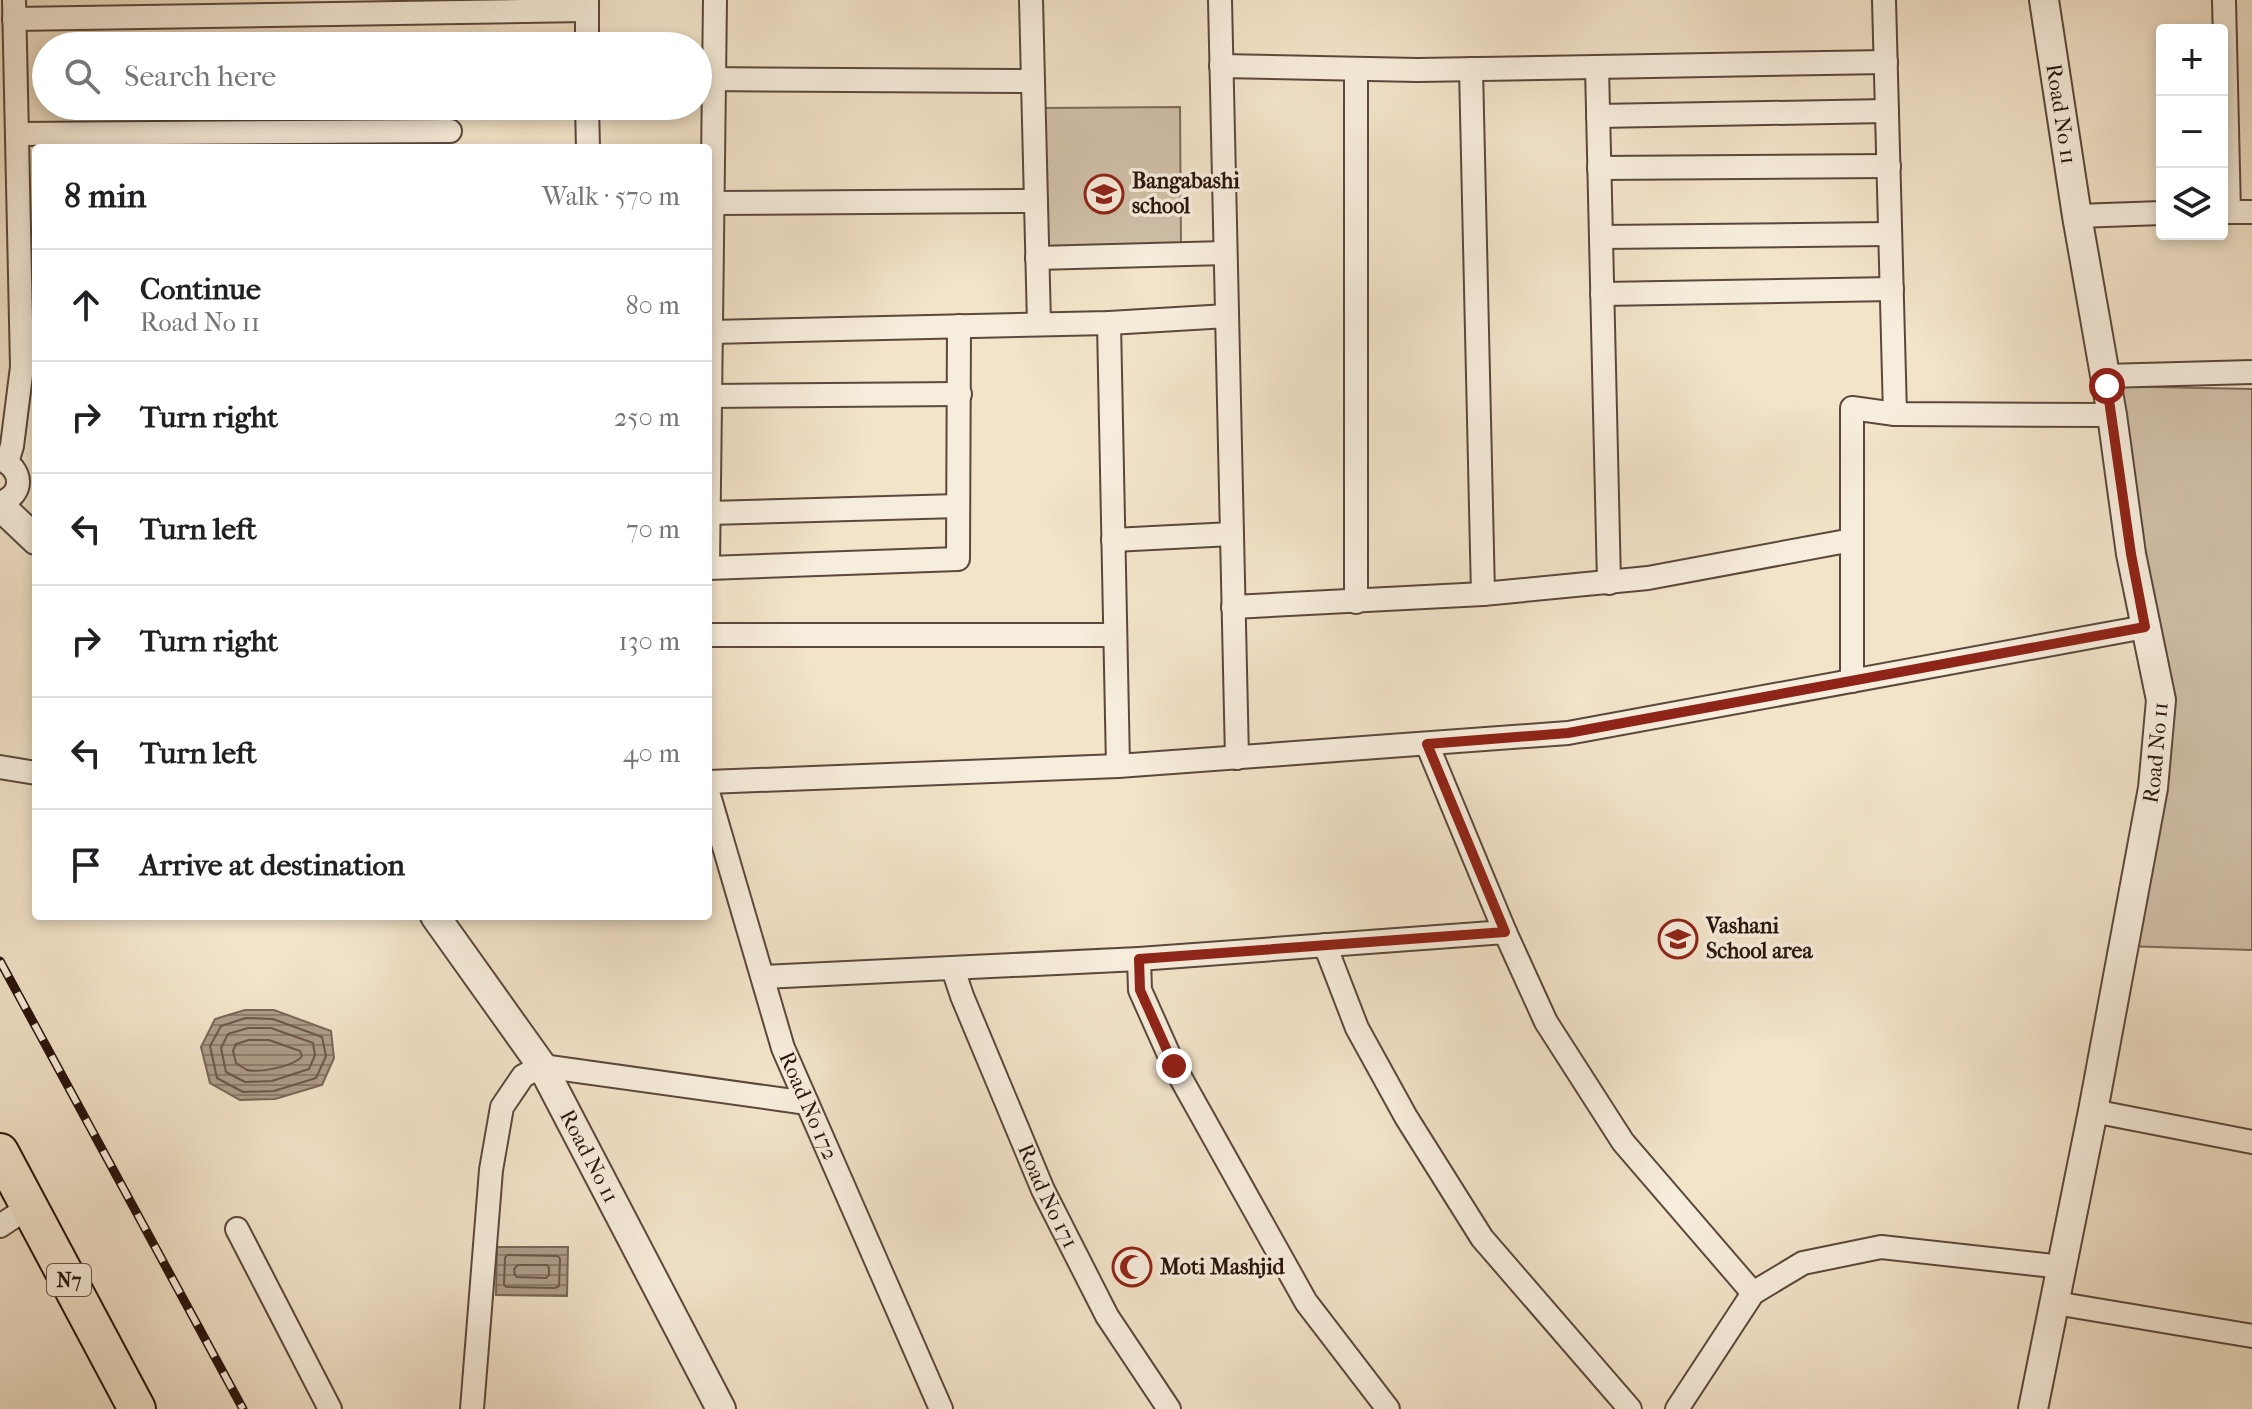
<!DOCTYPE html>
<html lang="en">
<head>
<meta charset="utf-8">
<style>
	:root { --surface:#fff; --page:#f2f2f2; --text:#202124; --muted:#757577; --line:#e0e0e0 }
	body { margin:0; font-family:"IM FELL French Canon",serif; background:var(--page); color:var(--text) }
	.controls { position:absolute; right:24px; top:24px; display:grid; overflow:hidden; border-radius:8px; box-shadow:0 4px 12px #0003 }
	.controls button { width:72px; height:72px; display:grid; place-items:center; padding:0; border:0; border-bottom:2px solid var(--line); background:var(--surface); color:var(--text); font:40px sans-serif }
	.stop { position:absolute; width:24px; height:24px; margin:-18px; border:6px solid #8f2418; border-radius:50%; background:#fff }
	.stop.end { background:#8f2418; border-color:#fff; box-shadow:0 2px 8px #0008 }
	.list { margin:0; padding:0; list-style:none }
	h2 { display:flex; justify-content:space-between; align-items:center; height:104px; margin:0; padding:0 32px; font-size:34px }
	h2 small { font-size:26px; font-weight:400; color:var(--muted) }
	.list li { display:grid; grid-template-columns:52px 1fr auto; gap:24px; align-items:center; box-sizing:border-box; height:112px; padding:0 32px; border-top:2px solid var(--line) }
	.list b { display:block; font-size:30px; white-space:nowrap }
	.list p { margin:0; font-size:26px; white-space:nowrap; color:var(--muted) }
	.list em { font-size:26px; font-style:normal; color:var(--muted) }
	.icon { flex:none; width:44px; height:44px; fill:none; stroke:currentColor; stroke-width:2; stroke-linecap:round; stroke-linejoin:round }
	.map { position:relative; flex:none; width:2252px; height:1409px; overflow:hidden }
	.search { position:absolute; background:var(--surface); box-shadow:0 4px 12px #0003; left:32px; top:32px; width:680px; height:88px; display:flex; align-items:center; gap:20px; box-sizing:border-box; padding:0 28px; border-radius:44px; color:var(--muted); font-size:30px }
	.panel { position:absolute; background:var(--surface); box-shadow:0 4px 12px #0003; left:32px; top:144px; width:680px; height:776px; border-radius:8px }
	.map>svg:first-child { display:block }
	.green { fill:#d0c0a9; stroke:#7c6a5a; stroke-width:2 }
	.water { fill:url(#water-rules); stroke:#796657; stroke-width:2 }
	.lines { fill:none; stroke-linecap:round; stroke-linejoin:round }
	.shore { stroke:#6c584a; stroke-width:2 }
	.minor-casing { stroke:#5b483b; stroke-width:26 }
	.tertiary-casing { stroke:#5b483b; stroke-width:32 }
	.trunk-casing { stroke:#29140c; stroke-width:40 }
	.minor { stroke:#f7eddc; stroke-width:22 }
	.tertiary { stroke:#f7eddc; stroke-width:28 }
	.trunk { stroke:#f2e3c9; stroke-width:36 }
	.rail-casing { stroke:#29140c; stroke-width:9 }
	.rail { stroke:#f7eddc; stroke-width:6; stroke-dasharray:18; stroke-linecap:butt }
	.route { stroke:#8f2418; stroke-width:10 }
	.labels { text-anchor:middle; dominant-baseline:central; stroke-width:7; stroke-linejoin:round; paint-order:stroke }
	.shield { fill:#f7eddc; stroke:#67554a; stroke-width:2 }
	.shield-label { font-size:20px; font-weight:bold; fill:#29140c }
	.street-label { font-size:22px; fill:#29140c; stroke:#f7eddc }
	.poi-label { font-size:22px; font-weight:bold; fill:#29140c; stroke:#f7eddc; text-anchor:start }
</style>
</head>
<body>
<div class="map">
<svg width="2252" height="1409" viewBox="0 0 2252 1409">
	<defs>
		<pattern id="water-rules" width="6" height="5" patternUnits="userSpaceOnUse" patternTransform="scale(2)"><rect width="6" height="5" fill="#ae9d89"/><path d="M0 2.5h6" fill="none" stroke="#8e7f6e"/></pattern>
	</defs>
	<rect width="100%" height="100%" fill="#f2e3c9"/>
	<filter id="stains"><feTurbulence type="fractalNoise" baseFrequency=".0025" numOctaves="4"/><feColorMatrix values="0 0 0 0 .2 0 0 0 0 .09 0 0 0 0 .02 0 0 0 .5 -.17"/></filter>
	<radialGradient id="worn" r=".72"><stop offset=".6" stop-color="#630" stop-opacity="0"/><stop offset="1" stop-color="#630" stop-opacity=".3"/></radialGradient>
	<path class="green" d="M 1180,107 L 1181,248 L 1043,249 L 1042,108 Z
		M 2107,386 L 2252,389 L 2252,950 L 2123,946 L 2161,700 Z"/>
	<path class="water" d="M 245,1010 L 274,1010 L 331,1031 L 334,1058 L 322,1085 L 275,1099 L 240,1100 L 210,1083 L 201,1047 L 215,1019 Z
		M 497,1247 L 568,1247 L 567,1296 L 496,1295 Z"/>
	<g class="lines">
		<path class="shore" d="M 246,1018 L 273,1019 L 322,1037 L 326,1056 L 316,1078 L 274,1091 L 243,1092 L 217,1078 L 210,1046 L 221,1026 Z
			M 248,1028 L 271,1028 L 313,1043 L 315,1055 L 309,1069 L 272,1081 L 245,1082 L 226,1072 L 221,1048 L 228,1034 Z
			M 249,1040 L 269,1040 L 300,1051 L 302,1056 C 295,1066 260,1073 247,1070 C 246,1069 237,1064 236,1063 L 233,1051 L 236,1044 Z
			M 507,1255 L 558,1256 L 560,1259 L 559,1286 L 555,1288 L 506,1287 L 504,1284 L 505,1258 Z
			M 518,1265 L 547,1265 L 549,1268 L 549,1275 L 546,1278 L 517,1277 L 515,1275 L 514,1269 Z"/>
		<g class="minor-casing">
			<g id="minor">
				<path d="M 587,0 L 587,46"/>
				<path d="M 1031,0 L 1039,324"/>
				<path d="M 1220,0 L 1237,758"/>
				<path d="M 1884,0 L 1895,414"/>
				<path d="M 2224,0 L 2229,212"/>
				<path d="M 14,19 L 587,10"/>
				<path d="M 1221,66 L 1418,70 L 1886,62"/>
				<path d="M 1597,67 L 1609,583"/>
				<path d="M 1471,69 L 1483,594"/>
				<path d="M 698,79 L 1033,81"/>
				<path d="M 587,106 L 588,148"/>
				<path d="M 1598,116 L 1887,111"/>
				<path d="M 17,134 L 450,131"/>
				<path d="M 1599,168 L 1889,166"/>
				<path d="M 713,203 L 1036,201"/>
				<path d="M 2222,212 L 2252,212"/>
				<path d="M 2077,216 L 2162,213"/>
				<path d="M 1601,237 L 1890,234"/>
				<path d="M 1037,258 L 1225,253"/>
				<path d="M 1602,294 L 1892,289"/>
				<path d="M 1109,323 L 1118,766"/>
				<path d="M 711,332 L 1109,323 L 1227,316"/>
				<path d="M 2105,376 L 2252,372"/>
				<path d="M 710,396 L 960,394"/>
				<path d="M 0,459 C 23,469 25,494 0,503"/>
				<path d="M 7,462 L 12,446 L 22,367 L 14,0"/>
				<path d="M 709,513 L 958,506"/>
				<path d="M 1113,540 L 1232,534"/>
				<path d="M 708,564 L 715,0"/>
				<path d="M 708,568 L 958,559 L 959,326"/>
				<path d="M 1356,602 L 1356,70"/>
				<path d="M 1233,607 L 1483,594 L 1648,578 L 1852,540"/>
				<path d="M 708,635 L 1115,635"/>
				<path d="M 1852,681 L 1852,408 L 1895,414 L 2112,415"/>
				<path d="M 1427,744 L 1505,932"/>
				<path d="M 0,767 L 36,773"/>
				<path d="M 708,782 L 1118,766 L 1568,733 L 2145,627"/>
				<path id="s1" d="M 708,792 L 783,1048 L 941,1409"/>
				<path d="M 1325,945 L 1357,1028 L 1406,1117 L 1482,1238 L 1630,1409"/>
				<path d="M 1139,959 L 1140,990 L 1174,1066 L 1306,1302 L 1388,1409"/>
				<path id="s2" d="M 953,969 L 962,996 L 1043,1190 L 1107,1316 L 1169,1409"/>
				<path d="M 763,977 L 1139,959 L 1505,932 L 1546,1022 L 1623,1142 L 1753,1293"/>
				<path d="M 2093,1111 L 2252,1142"/>
				<path d="M 0,1226 L 30,1206"/>
				<path d="M 237,1229 L 330,1409"/>
				<path d="M 2055,1303 L 2252,1336"/>
				<path d="M 472,1409 L 491,1170 L 502,1107 L 523,1076 L 542,1066 L 807,1103"/>
				<path d="M 1677,1409 L 1753,1293 L 1803,1263 L 1881,1247 L 2062,1267"/>
			</g>
		</g>
		<g class="tertiary-casing">
			<g id="tertiary">
				<path d="M 0,506 L 36,540"/>
				<path id="s3" d="M 435,916 L 542,1066 L 721,1409"/>
				<path id="s4" d="M 2033,1409 L 2093,1111 L 2153,788 L 2161,700 L 2131,554 L 2112,415 L 2077,216 L 2044,0"/>
			</g>
		</g>
		<g class="trunk-casing">
			<path id="trunk" d="M 0,1152 L 137,1409"/>
		</g>
		<use href="#minor" class="minor"/>
		<use href="#tertiary" class="tertiary"/>
		<use href="#trunk" class="trunk"/>
		<g class="rail-casing">
			<path id="rail" d="M 0,961 L 243,1409"/>
		</g>
		<use href="#rail" class="rail"/>
	</g>
	<g class="lines">
		<path class="route" d="M 1174,1066 L 1140,990 L 1139,959 L 1505,932 L 1427,744 L 1568,733 L 2145,627 L 2131,554 L 2107,386"/>
	</g>
	<defs>
		<g id="school-ring" transform="scale(2)"><circle r="9.5" fill="#f7eddc" stroke="#8f2418" stroke-width="1.5"/><path d="M0-5L7-2L0 1L-7-2ZM-4 1L0 2.5L4 1V4Q0 6-4 4Z" fill="#8f2418"/></g>
		<g id="mosque-ring" transform="scale(2)"><circle r="9.5" fill="#f7eddc" stroke="#8f2418" stroke-width="1.5"/><path d="M3.5-4.9A6 6 0 1 0 3.5 4.9A5 5 0 1 1 3.5-4.9Z" fill="#8f2418"/></g>
	</defs>
	<g fill-rule="evenodd">
		<use href="#school-ring" x="1104" y="194"/>
		<use href="#school-ring" x="1678" y="939"/>
		<use href="#mosque-ring" x="1132" y="1267"/>
	</g>
	<g class="labels">
		<rect class="shield" x="47" y="1264" width="44" height="32" rx="6"/>
		<g class="shield-label">
			<text x="69" y="1280">N7</text>
		</g>
		<g class="street-label">
			<text transform="translate(2061 114) rotate(81)">Road No 11</text>
			<text stroke="none"><textPath href="#s4" startOffset="668">Road No 11</textPath></text>
			<text stroke="none"><textPath href="#s1" startOffset="330">Road No 172</textPath></text>
			<text stroke="none"><textPath href="#s3" startOffset="286">Road No 11</textPath></text>
			<text stroke="none"><textPath href="#s2" startOffset="246">Road No 171</textPath></text>
		</g>
		<g class="poi-label">
			<text x="1132" y="181">Bangabashi<tspan x="1132" dy="25">school</tspan></text>
			<text x="1706" y="926">Vashani<tspan x="1706" dy="25">School area</tspan></text>
			<text x="1160" y="1267">Moti Mashjid</text>
		</g>
	</g>
	<rect width="100%" height="100%" filter="url(#stains)"/>
	<rect width="100%" height="100%" fill="url(#worn)"/>
</svg>
<div class="controls">
<button>+</button>
<button>−</button>
<button><svg class="icon" aria-label="layers" viewBox="0 0 24 24"><path d="M12 4l9 5-9 5-9-5zM3 14l9 5 9-5"/></svg></button>
</div>
<div class="stop" style="left:2107px;top:386px"></div>
<div class="stop end" style="left:1174px;top:1066px"></div>
<div class="search"><svg class="icon" aria-label="search" viewBox="0 0 24 24"><circle cx="10" cy="10" r="6"/><path d="M15 15l6 6"/></svg>Search here</div>
<section class="panel">
<h2>8 min<small>Walk · 570 m</small></h2>
<ul class="list">
<li><svg class="icon" aria-label="ahead" viewBox="0 0 24 24"><path d="M12 20V5M6 11l6-6 6 6"/></svg><div><b>Continue</b><p>Road No 11</p></div><em>80 m</em></li>
<li><svg class="icon" aria-label="right" viewBox="0 0 24 24"><path d="M7 20v-9h11M14 6l5 5-5 5"/></svg><div><b>Turn right</b></div><em>250 m</em></li>
<li><svg class="icon" aria-label="left" viewBox="0 0 24 24"><path d="M17 20v-9H6M10 6l-5 5 5 5"/></svg><div><b>Turn left</b></div><em>70 m</em></li>
<li><svg class="icon" aria-label="right" viewBox="0 0 24 24"><path d="M7 20v-9h11M14 6l5 5-5 5"/></svg><div><b>Turn right</b></div><em>130 m</em></li>
<li><svg class="icon" aria-label="left" viewBox="0 0 24 24"><path d="M17 20v-9H6M10 6l-5 5 5 5"/></svg><div><b>Turn left</b></div><em>40 m</em></li>
<li><svg class="icon" aria-label="arrive" viewBox="0 0 24 24"><path d="M6 21V4h12l-3 4 3 4H6"/></svg><div><b>Arrive at destination</b></div></li>
</ul>
</section>
</div>
</body>
</html>
